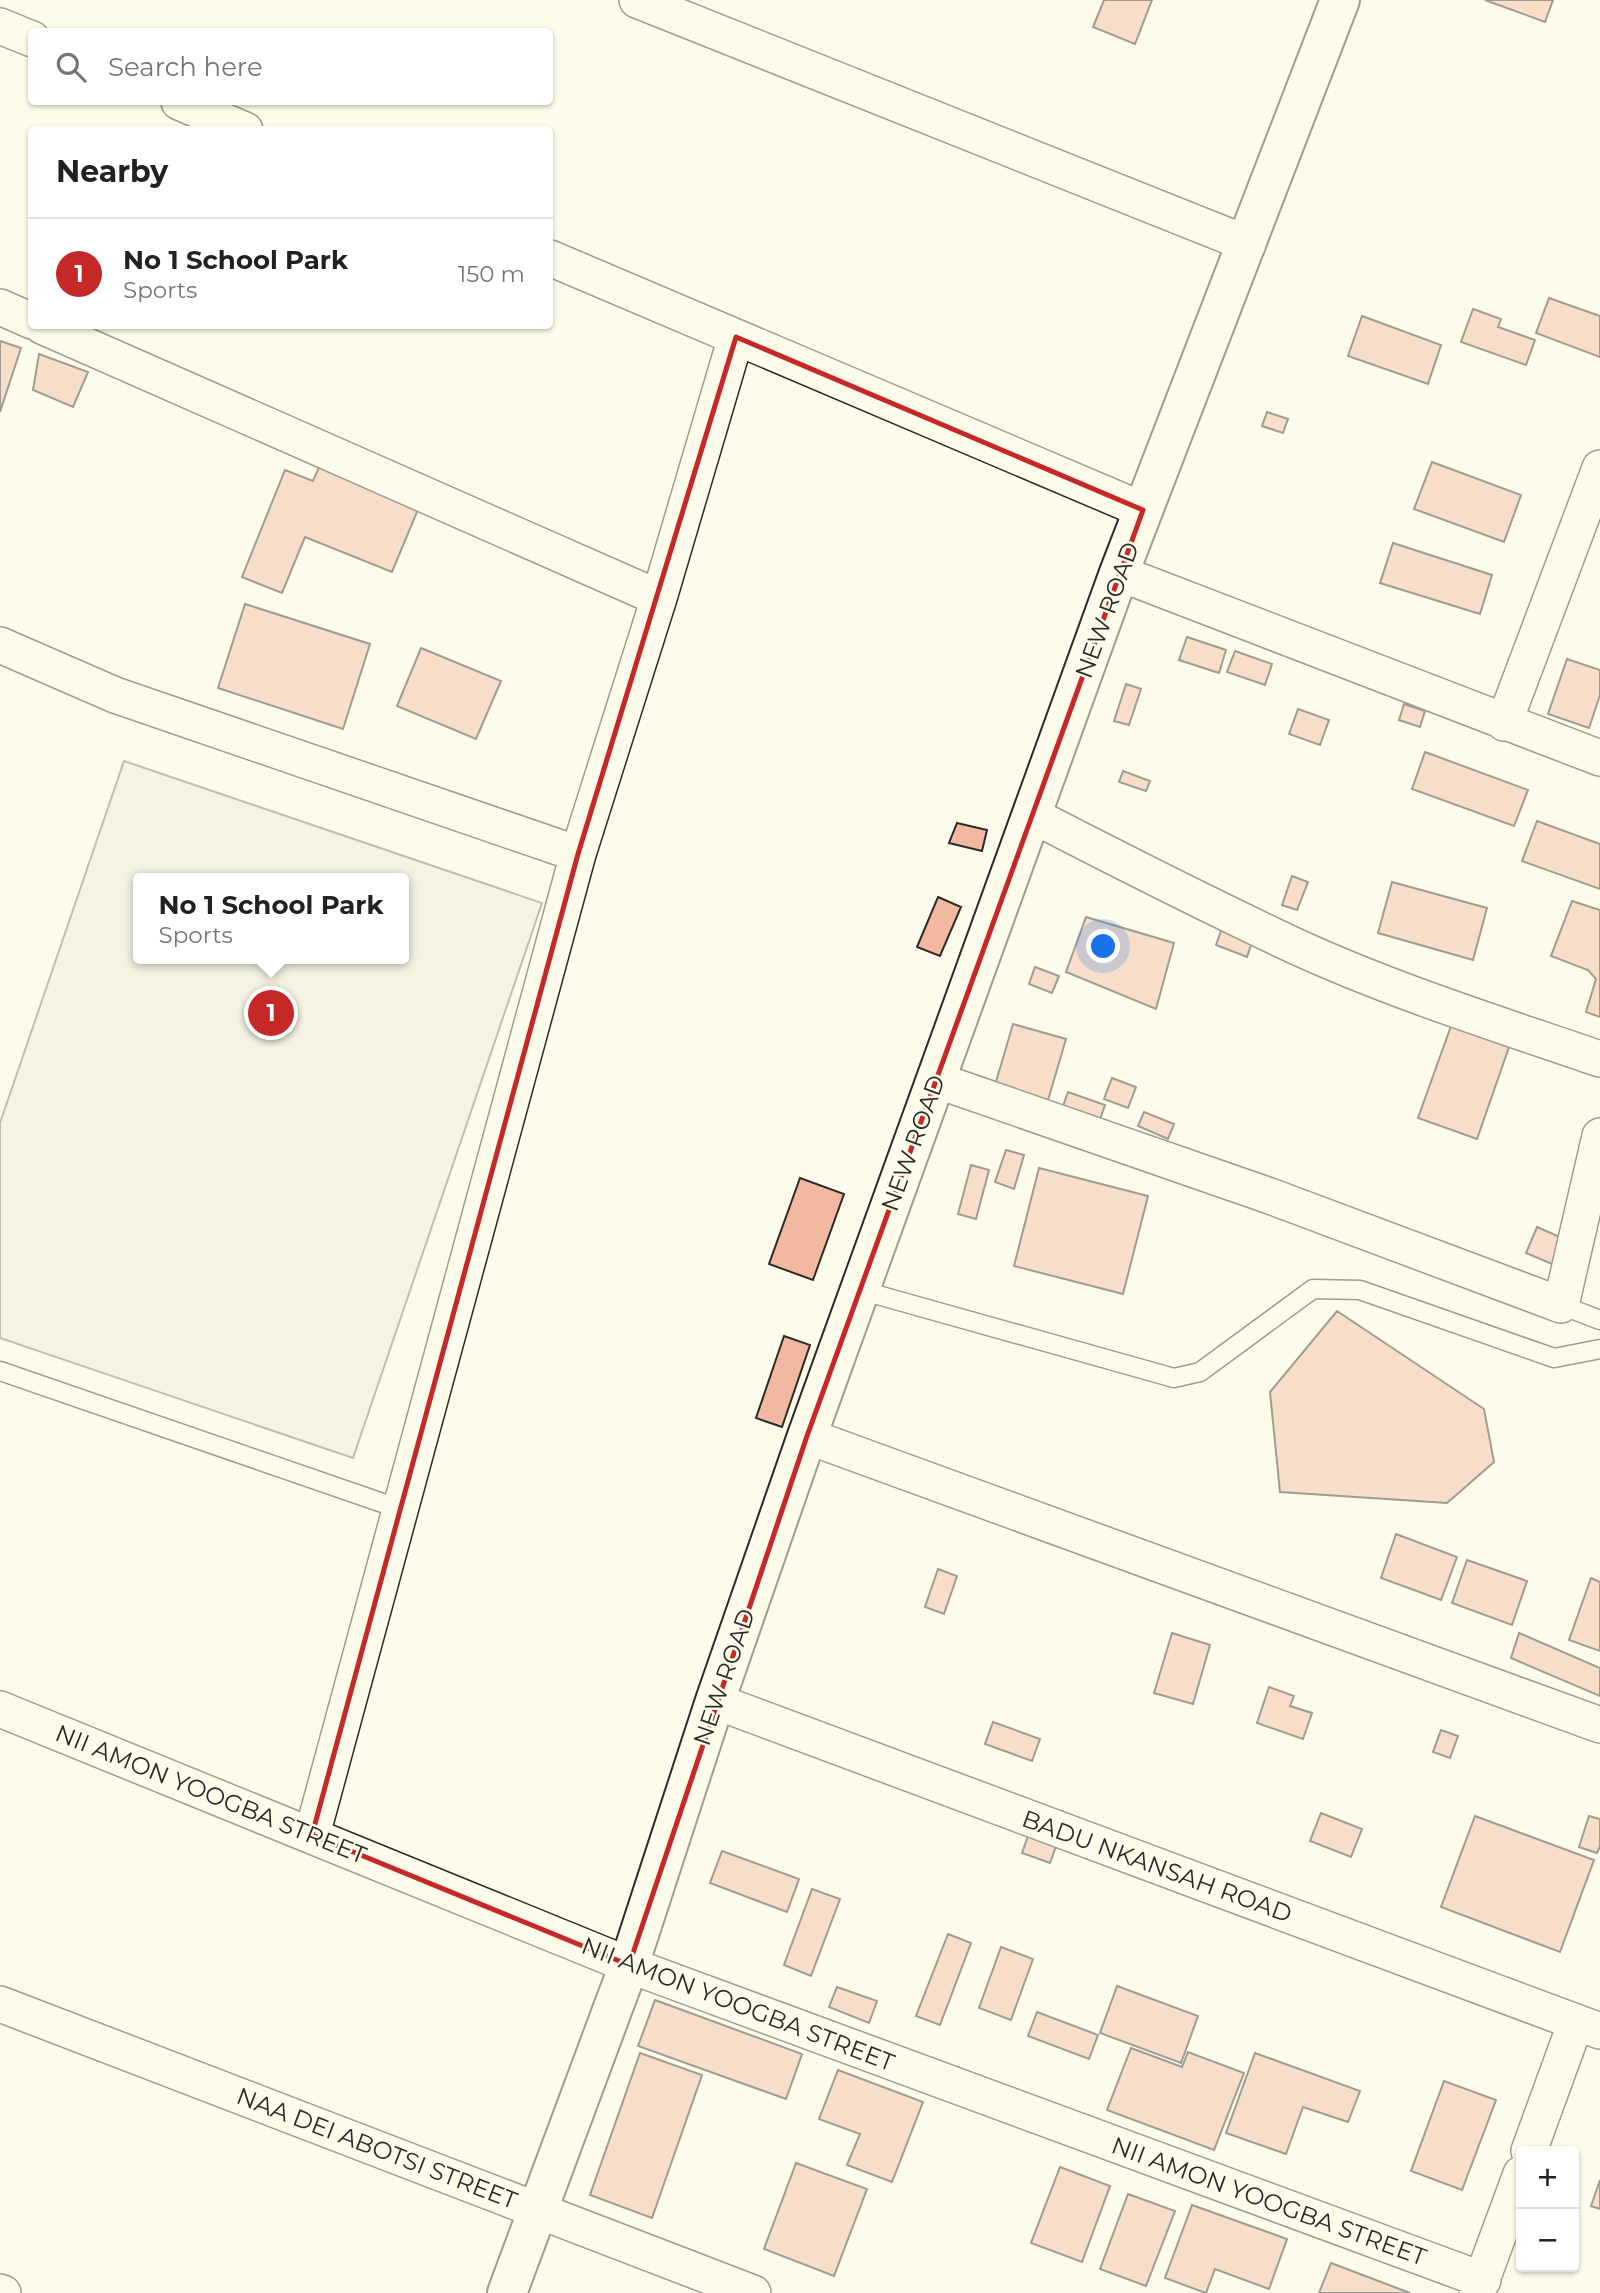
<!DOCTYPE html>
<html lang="en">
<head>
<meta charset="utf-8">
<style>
	:root { --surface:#fff; --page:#f6f6f6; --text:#202124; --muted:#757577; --line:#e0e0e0; --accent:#c62828 }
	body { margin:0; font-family:Montserrat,sans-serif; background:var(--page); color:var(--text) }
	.controls { position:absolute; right:21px; bottom:21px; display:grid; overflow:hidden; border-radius:7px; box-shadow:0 2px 5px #0004 }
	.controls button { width:63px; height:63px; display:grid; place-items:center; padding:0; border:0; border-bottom:2px solid var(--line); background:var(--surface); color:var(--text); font:35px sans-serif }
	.you { position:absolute; left:1104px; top:947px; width:24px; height:24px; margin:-18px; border:5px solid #fff; border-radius:50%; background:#1a73e8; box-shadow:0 0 0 10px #1a73e833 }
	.badge { display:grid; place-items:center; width:46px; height:46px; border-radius:50%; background:var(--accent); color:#fff; font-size:23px; font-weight:700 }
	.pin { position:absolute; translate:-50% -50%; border:4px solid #fff; box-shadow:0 2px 7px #0006 }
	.popup { position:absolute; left:133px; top:873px; width:276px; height:91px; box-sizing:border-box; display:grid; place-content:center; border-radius:7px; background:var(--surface); filter:drop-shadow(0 2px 5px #0005); font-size:23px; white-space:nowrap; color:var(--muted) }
	.popup b { font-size:26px; color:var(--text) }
	.popup::after { content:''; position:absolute; left:50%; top:100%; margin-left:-14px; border:14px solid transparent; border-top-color:var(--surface) }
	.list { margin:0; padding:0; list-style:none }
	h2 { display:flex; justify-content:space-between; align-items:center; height:91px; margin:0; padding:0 28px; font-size:30px }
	h2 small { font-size:23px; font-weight:400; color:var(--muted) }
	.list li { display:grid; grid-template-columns:46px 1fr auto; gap:21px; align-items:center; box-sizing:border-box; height:112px; padding:0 28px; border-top:2px solid var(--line) }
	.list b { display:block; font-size:26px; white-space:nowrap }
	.list p { margin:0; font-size:23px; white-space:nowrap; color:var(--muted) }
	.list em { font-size:23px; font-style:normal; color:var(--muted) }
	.icon { flex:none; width:38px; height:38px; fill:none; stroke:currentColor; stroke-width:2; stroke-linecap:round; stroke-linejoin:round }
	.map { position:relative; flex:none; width:1600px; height:2293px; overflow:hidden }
	.search { position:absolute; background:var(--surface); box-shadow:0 2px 5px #0004; left:28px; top:28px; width:525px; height:77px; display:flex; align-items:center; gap:18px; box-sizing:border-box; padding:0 24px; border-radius:7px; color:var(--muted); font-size:26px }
	.panel { position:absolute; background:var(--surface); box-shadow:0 2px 5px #0004; left:28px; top:126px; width:525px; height:203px; border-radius:7px }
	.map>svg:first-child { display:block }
	.green { fill:#ecebdb; stroke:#74746e; stroke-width:2; fill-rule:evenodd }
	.building { fill:#f2b8a0; stroke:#2b2b2b; stroke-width:2 }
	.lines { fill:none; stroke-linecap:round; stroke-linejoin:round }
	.service-casing { stroke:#2b2b2b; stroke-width:21 }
	.minor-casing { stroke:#2b2b2b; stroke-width:38 }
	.tertiary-casing { stroke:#2b2b2b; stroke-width:42 }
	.service { stroke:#fdfbea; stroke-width:18 }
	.minor { stroke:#fdfbea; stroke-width:35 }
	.tertiary { stroke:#fdfbea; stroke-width:38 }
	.marked { fill:none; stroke:#c62828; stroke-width:5; stroke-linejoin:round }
	.labels { text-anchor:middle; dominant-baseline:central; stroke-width:5; stroke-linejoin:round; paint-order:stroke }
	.street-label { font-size:24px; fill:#2b2b2b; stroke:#fdfbea }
</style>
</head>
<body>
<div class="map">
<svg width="1600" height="2293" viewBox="0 0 1600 2293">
	<rect width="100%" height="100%" fill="#fdfbea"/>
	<path class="green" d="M 124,761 L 542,903 L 353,1458 L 0,1338 L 0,1123 ZM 138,878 L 404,878 L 404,959 L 138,959 Z"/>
	<path class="building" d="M 1104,0 L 1152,0 L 1135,44 L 1093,27 Z
		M 1485,0 L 1553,0 L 1545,22 Z
		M 1549,298 L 1600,316 L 1600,357 L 1536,333 Z
		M 1473,309 L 1501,319 L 1498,327 L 1535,340 L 1526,365 L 1461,342 Z
		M 1362,316 L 1441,345 L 1428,384 L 1348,356 Z
		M 0,341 L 21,348 L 0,412 Z
		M 39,354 L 88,372 L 73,407 L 33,390 Z
		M 1267,412 L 1288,419 L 1283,433 L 1262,426 Z
		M 1432,462 L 1521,495 L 1504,542 L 1414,509 Z
		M 319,467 L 419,507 L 392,572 L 305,537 L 282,593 L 242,577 L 285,470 L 313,481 Z
		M 1393,543 L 1492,575 L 1480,614 L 1380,583 Z
		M 245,604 L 370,644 L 343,729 L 218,688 Z
		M 1187,637 L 1226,650 L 1219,673 L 1179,660 Z
		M 421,648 L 501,681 L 476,739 L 397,706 Z
		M 1235,651 L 1272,664 L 1265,685 L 1227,672 Z
		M 1567,659 L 1600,670 L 1600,695 L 1589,728 L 1548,714 Z
		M 1126,684 L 1141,689 L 1129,725 L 1114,721 Z
		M 1404,704 L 1425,711 L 1420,727 L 1399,720 Z
		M 1298,709 L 1329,720 L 1320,745 L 1289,734 Z
		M 1425,752 L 1528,790 L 1514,826 L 1412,789 Z
		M 1123,771 L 1150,781 L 1146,791 L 1119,782 Z
		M 1537,821 L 1600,844 L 1600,889 L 1522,861 Z
		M 957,823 L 987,830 L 982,851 L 949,843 Z
		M 1292,876 L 1308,882 L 1297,910 L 1282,905 Z
		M 1392,882 L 1487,908 L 1473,960 L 1378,933 Z
		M 938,897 L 961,907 L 940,956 L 917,947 Z
		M 1572,901 L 1600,910 L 1600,1017 L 1586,1012 L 1596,979 L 1588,970 L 1551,956 Z
		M 1086,917 L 1174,943 L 1156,1009 L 1066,972 Z
		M 1222,928 L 1253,939 L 1247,957 L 1216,945 Z
		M 1035,967 L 1059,976 L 1052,993 L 1029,984 Z
		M 1013,1024 L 1066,1039 L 1046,1107 L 993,1092 Z
		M 1451,1026 L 1509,1047 L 1477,1139 L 1418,1118 Z
		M 1112,1078 L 1136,1087 L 1128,1108 L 1104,1099 Z
		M 1068,1092 L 1105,1105 L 1099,1122 L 1062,1109 Z
		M 1144,1112 L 1174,1124 L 1168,1139 L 1138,1126 Z
		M 1006,1150 L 1024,1155 L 1014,1189 L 995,1182 Z
		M 971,1165 L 989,1170 L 976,1219 L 958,1214 Z
		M 1039,1168 L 1148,1196 L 1123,1294 L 1014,1266 Z
		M 800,1178 L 844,1194 L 813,1280 L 769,1264 Z
		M 1537,1227 L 1569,1241 L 1559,1267 L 1526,1253 Z
		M 1337,1311 L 1484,1409 L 1494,1462 L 1447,1503 L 1280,1492 L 1270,1392 Z
		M 784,1336 L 810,1345 L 782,1427 L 756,1418 Z
		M 1396,1534 L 1457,1557 L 1441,1600 L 1381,1578 Z
		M 1467,1560 L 1527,1581 L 1512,1625 L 1452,1603 Z
		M 938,1569 L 957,1576 L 944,1614 L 925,1607 Z
		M 1591,1578 L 1600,1582 L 1600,1651 L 1569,1640 Z
		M 1172,1633 L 1210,1645 L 1193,1704 L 1154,1693 Z
		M 1519,1633 L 1600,1668 L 1600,1696 L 1511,1658 Z
		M 1269,1687 L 1294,1696 L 1290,1706 L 1312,1713 L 1303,1739 L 1257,1723 Z
		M 993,1722 L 1040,1739 L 1032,1761 L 985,1744 Z
		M 1441,1730 L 1458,1736 L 1450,1758 L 1433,1752 Z
		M 1321,1813 L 1362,1829 L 1351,1857 L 1310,1841 Z
		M 1475,1816 L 1594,1860 L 1560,1952 L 1441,1907 Z
		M 1589,1816 L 1600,1819 L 1600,1846 L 1597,1853 L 1579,1847 Z
		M 1032,1825 L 1060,1835 L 1050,1863 L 1022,1853 Z
		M 722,1851 L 799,1879 L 787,1912 L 710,1883 Z
		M 812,1889 L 840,1899 L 811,1976 L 784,1965 Z
		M 948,1934 L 971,1943 L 940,2025 L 916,2016 Z
		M 1001,1947 L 1033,1959 L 1011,2020 L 979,2008 Z
		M 1117,1986 L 1198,2016 L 1181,2063 L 1100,2033 Z
		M 837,1987 L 877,2001 L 869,2023 L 829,2007 Z
		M 655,2000 L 802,2054 L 786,2099 L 638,2046 Z
		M 1037,2012 L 1098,2035 L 1089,2059 L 1028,2036 Z
		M 1131,2048 L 1182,2067 L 1188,2052 L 1244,2073 L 1214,2150 L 1107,2110 Z
		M 640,2053 L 702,2075 L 652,2218 L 590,2195 Z
		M 1255,2053 L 1360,2091 L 1348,2122 L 1303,2107 L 1286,2154 L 1226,2133 Z
		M 838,2070 L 923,2102 L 892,2182 L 847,2165 L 860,2134 L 819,2119 Z
		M 1444,2081 L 1496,2100 L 1462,2190 L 1411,2171 Z
		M 796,2163 L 867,2189 L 834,2276 L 764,2249 Z
		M 1060,2167 L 1110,2186 L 1082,2262 L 1031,2243 Z
		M 1600,2180 L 1600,2209 L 1591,2206 Z
		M 1128,2194 L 1175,2211 L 1146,2286 L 1100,2269 Z
		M 1192,2205 L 1287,2239 L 1269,2289 L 1215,2269 L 1206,2293 L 1165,2278 Z
		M 1331,2263 L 1410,2293 L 1319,2293 Z"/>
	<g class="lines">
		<g class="service-casing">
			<path id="service" d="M 860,1290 L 1174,1378 L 1200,1372 L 1313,1289 L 1360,1290 L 1554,1358 L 1600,1349
				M 1561,1305 L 1600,1320
				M 0,1371 L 400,1509"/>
		</g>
		<g class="minor-casing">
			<path id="minor" d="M 637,0 L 1248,244
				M 0,26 L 32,39
				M 179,102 L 245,130
				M 550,258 L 1143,510
				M 0,307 L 32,321
				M 42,326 L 659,598
				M 1119,573 L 1600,758
				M 0,645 L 115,695 L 578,854
				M 1504,723 L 1600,468
				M 1032,815 C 1119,860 1206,904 1295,946 C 1393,991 1498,1024 1600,1059
				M 936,1080 L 1270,1196 L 1561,1305 L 1600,1136
				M 807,1436 L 1600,1725
				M 715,1701 L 1600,2031
				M 0,1709 L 629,1965 L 1483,2280
				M 312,1835 L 578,854 L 659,598 L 736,337
				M 0,2004 L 753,2293
				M 1529,2151 L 1576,2022
				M 0,2292 L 3,2293
				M 1477,2293 L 1521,2174"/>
		</g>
		<g class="tertiary-casing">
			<path id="tertiary" d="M 507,2293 L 629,1965 L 715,1701 L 807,1436 L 1119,573 L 1340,0"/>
		</g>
		<use href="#service" class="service"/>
		<use href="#minor" class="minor"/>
		<use href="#tertiary" class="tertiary"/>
	</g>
	<path d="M0 0H1600V2293H0ZM 736,337 L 1143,510 L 807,1436 L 629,1965 L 312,1835 L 578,854 Z" fill="#fdfbea" fill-opacity=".55" fill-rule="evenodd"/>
	<path class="marked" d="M 736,337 L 1143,510 L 807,1436 L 629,1965 L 312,1835 L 578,854 Z"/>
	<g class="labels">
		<g class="street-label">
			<text transform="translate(1107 610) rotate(-70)">NEW ROAD</text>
			<text transform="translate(913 1143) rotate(-70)">NEW ROAD</text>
			<text transform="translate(724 1677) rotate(-71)">NEW ROAD</text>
			<text transform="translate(211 1794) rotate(22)">NII AMON YOOGBA STREET</text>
			<text transform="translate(1157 1866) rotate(20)">BADU NKANSAH ROAD</text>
			<text transform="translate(738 2004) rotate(21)">NII AMON YOOGBA STREET</text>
			<text transform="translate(377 2148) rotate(21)">NAA DEI ABOTSI STREET</text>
			<text transform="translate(1269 2201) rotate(20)">NII AMON YOOGBA STREET</text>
		</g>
	</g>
</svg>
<div class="controls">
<button>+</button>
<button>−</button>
</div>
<div class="you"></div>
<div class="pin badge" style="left:271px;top:1013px">1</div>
<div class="popup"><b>No 1 School Park</b>Sports</div>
<div class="search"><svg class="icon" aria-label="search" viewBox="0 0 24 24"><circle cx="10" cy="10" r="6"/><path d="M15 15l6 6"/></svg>Search here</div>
<section class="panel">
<h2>Nearby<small></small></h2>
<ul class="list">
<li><span class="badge">1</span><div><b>No 1 School Park</b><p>Sports</p></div><em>150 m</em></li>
</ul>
</section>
</div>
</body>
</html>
